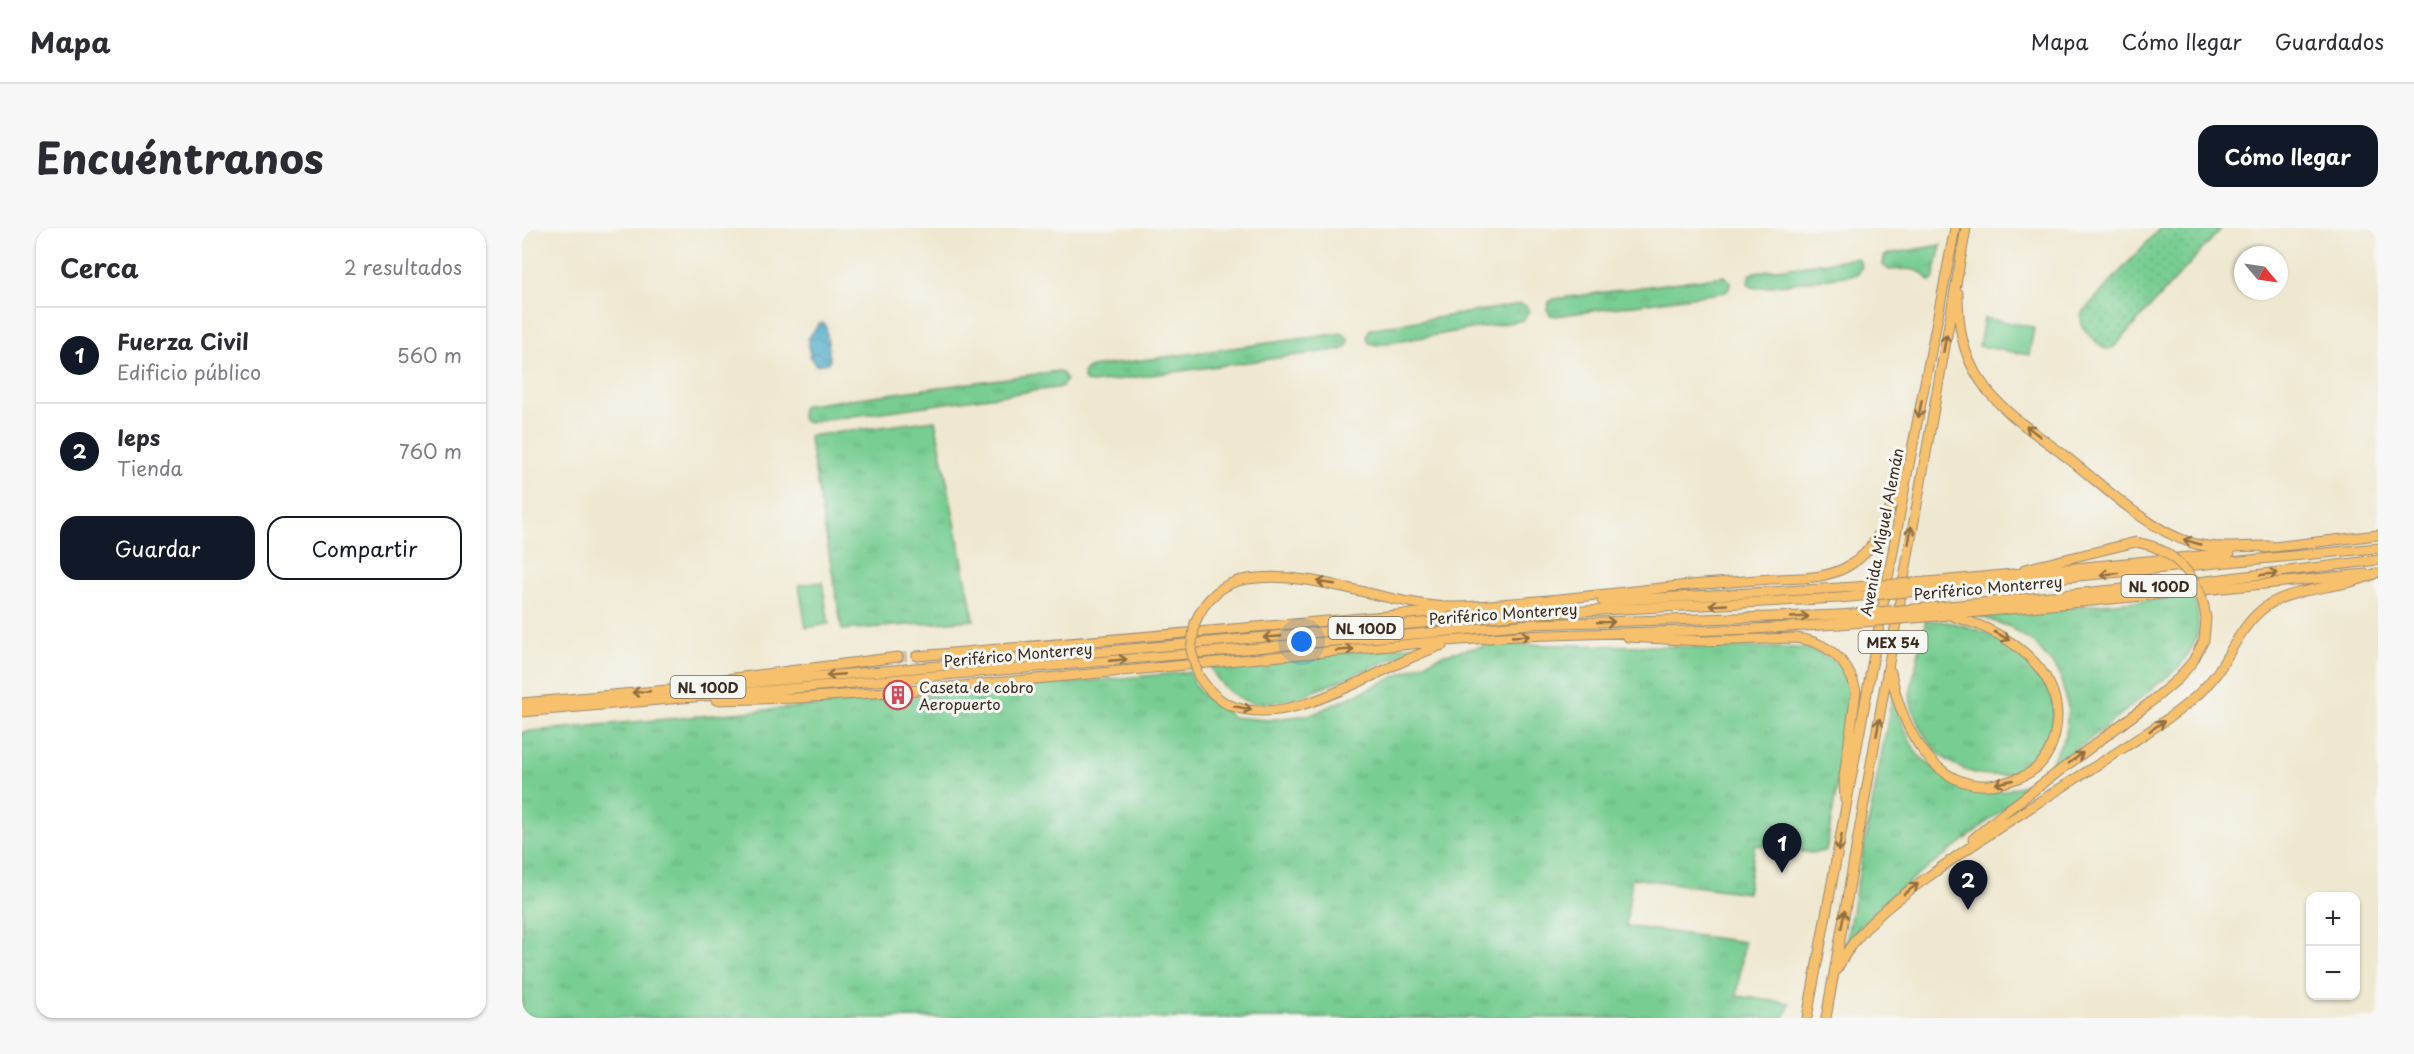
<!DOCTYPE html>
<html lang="es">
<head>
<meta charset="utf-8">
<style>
	:root { --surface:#fff; --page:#f7f7f7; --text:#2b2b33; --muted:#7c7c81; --line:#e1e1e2; --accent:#111827 }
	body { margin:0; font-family:"Playpen Sans",sans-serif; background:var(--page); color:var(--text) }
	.controls { position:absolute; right:18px; bottom:18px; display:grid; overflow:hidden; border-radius:12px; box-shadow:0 2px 4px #0004 }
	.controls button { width:54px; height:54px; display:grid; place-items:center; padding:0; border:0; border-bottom:2px solid var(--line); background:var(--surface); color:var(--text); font:30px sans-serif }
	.compass { position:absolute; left:1712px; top:18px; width:54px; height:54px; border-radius:50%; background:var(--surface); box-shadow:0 2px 4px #0004; rotate:119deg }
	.you { position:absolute; left:780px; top:414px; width:21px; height:21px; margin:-15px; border:4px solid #fff; border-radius:50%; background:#1a73e8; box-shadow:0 0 0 9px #1a73e833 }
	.badge { display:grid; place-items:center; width:39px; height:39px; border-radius:50%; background:var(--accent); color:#fff; font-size:20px; font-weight:700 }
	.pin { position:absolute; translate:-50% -50px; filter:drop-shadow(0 2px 3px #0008) }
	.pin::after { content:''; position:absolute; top:32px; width:21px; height:18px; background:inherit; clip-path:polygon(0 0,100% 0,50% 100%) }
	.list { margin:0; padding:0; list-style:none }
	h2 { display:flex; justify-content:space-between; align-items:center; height:78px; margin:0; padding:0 24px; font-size:26px }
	h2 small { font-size:20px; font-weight:400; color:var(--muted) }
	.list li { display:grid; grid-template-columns:39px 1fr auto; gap:18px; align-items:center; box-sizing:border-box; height:96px; padding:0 24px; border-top:2px solid var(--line) }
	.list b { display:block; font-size:22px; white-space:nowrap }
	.list p { margin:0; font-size:20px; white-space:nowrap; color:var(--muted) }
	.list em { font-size:20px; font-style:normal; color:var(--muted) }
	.actions { display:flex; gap:12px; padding:18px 24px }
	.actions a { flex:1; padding:14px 0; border:2px solid var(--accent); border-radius:18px; text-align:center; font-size:21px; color:var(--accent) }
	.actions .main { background:var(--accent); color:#fff }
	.map { position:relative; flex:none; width:1856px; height:790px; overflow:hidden; border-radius:18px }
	header { display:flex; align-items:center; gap:36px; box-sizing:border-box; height:84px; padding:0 30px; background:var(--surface); border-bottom:2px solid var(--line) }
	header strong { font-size:28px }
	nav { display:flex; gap:33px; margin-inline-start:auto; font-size:21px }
	.intro { display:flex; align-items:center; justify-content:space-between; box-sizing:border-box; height:144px; padding:0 36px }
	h1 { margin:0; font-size:42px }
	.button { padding:15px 27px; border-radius:18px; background:var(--accent); color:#fff; font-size:21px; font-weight:700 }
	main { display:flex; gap:36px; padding:0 36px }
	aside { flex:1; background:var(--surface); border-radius:18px; box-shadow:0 2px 4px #0004 }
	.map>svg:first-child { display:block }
	.grass { fill:url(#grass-tufts); stroke:#597c58; stroke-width:1.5 }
	.park { fill:url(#park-dots); stroke:#597c58; stroke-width:1.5 }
	.garden { fill:#77cd92; stroke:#597c58; stroke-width:1.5 }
	.water { fill:url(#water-waves); stroke:#426a74; stroke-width:1.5 }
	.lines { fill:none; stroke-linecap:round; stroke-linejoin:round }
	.highway-tunnel { stroke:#cbc2ac; stroke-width:9; stroke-dasharray:9 4.5; stroke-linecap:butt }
	.highway-casing { stroke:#958977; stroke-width:11 }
	.highway { stroke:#f7c06c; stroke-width:9 }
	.highway-bridge-casing { stroke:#958977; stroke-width:11; stroke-linecap:butt }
	.highway-bridge { stroke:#f7c06c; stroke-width:9 }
	.oneway { stroke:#906e41 }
	.labels { text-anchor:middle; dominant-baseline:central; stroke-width:6; stroke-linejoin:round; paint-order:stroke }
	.shield { fill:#f6f6f2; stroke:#73675e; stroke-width:1.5 }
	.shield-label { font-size:14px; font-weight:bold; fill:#3b2a1e }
	.street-label { font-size:15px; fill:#3b2a1e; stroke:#f6f6f2 }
	.poi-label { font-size:15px; fill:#3b2a1e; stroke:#f6f6f2; text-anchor:start }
</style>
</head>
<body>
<header>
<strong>Mapa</strong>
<nav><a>Mapa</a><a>Cómo llegar</a><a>Guardados</a></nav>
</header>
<div class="intro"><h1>Encuéntranos</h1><a class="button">Cómo llegar</a></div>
<main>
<aside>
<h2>Cerca<small>2 resultados</small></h2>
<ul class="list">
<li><span class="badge">1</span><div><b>Fuerza Civil</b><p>Edificio público</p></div><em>560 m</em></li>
<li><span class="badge">2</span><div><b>Ieps</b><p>Tienda</p></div><em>760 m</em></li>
</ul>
<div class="actions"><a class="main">Guardar</a><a>Compartir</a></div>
</aside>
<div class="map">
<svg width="1856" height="790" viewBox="0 0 1856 790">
	<defs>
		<pattern id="grass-tufts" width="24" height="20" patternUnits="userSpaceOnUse" patternTransform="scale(1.5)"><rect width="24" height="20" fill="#77cd92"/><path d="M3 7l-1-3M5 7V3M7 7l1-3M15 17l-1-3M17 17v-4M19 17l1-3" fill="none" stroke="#68b07d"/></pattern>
		<pattern id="park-dots" width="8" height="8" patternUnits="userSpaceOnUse" patternTransform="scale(1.5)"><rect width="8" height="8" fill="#77cd92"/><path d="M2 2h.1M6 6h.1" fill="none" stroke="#68b07d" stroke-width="1.8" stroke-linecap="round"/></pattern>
		<pattern id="water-waves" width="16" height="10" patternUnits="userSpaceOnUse" patternTransform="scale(1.5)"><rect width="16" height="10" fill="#4aabca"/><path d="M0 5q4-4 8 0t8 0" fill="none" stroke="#3f8ba3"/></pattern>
	</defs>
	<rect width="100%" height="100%" fill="#f6f6f2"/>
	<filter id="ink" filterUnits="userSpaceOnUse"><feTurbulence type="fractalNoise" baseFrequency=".0167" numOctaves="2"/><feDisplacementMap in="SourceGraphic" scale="12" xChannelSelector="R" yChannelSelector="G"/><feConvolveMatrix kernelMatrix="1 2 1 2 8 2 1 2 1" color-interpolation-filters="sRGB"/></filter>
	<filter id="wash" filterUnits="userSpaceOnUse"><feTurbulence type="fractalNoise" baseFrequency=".008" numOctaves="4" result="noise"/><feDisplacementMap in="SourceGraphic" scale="24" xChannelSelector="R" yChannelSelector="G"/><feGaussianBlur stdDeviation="1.35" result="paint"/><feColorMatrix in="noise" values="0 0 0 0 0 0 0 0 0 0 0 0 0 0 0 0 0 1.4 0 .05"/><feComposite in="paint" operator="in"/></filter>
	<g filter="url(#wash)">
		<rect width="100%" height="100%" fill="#efe8d0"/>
		<path class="grass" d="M 1419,17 L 1411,52 L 1408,53 C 1397,37 1384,42 1367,42 L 1361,37 L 1362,29 L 1366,26 Z
			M 1334,30 L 1338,33 L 1340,38 L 1336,46 L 1235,60 L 1230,59 L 1226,55 L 1228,47 L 1233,44 Z
			M 1202,48 L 1208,54 L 1207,60 L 1204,64 L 1034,88 L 1028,87 L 1025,82 L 1027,74 L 1032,71 Z
			M 999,76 L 1004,78 L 1007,83 L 1002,92 L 855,117 L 847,115 L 845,110 L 847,102 L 852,100 Z
			M 820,105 L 825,109 L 827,114 L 822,121 L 570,155 C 563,155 560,150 562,143 L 569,139 Z
			M 537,143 L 542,147 L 544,152 L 540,159 L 288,194 L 282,193 L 279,188 L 280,180 L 285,177 Z
			M 413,192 L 452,392 L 320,402 L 287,208 Z
			M 1672,368 C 1681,400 1677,413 1657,439 C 1585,498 1513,556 1440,614 C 1397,649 1353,672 1323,720 L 1371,464 L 1381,498 L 1395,526 L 1424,550 L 1446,562 L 1482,563 L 1511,554 L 1527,538 L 1544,507 L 1546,479 L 1537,444 L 1513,416 L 1488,399 L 1454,387 Z
			M 1404,392 C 1438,393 1495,409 1513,441 C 1518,449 1526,459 1529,468 C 1533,479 1531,493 1527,504 C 1505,570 1423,554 1398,499 C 1394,490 1388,478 1388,469 C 1388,462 1391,453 1392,446 C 1396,428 1400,410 1404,392 Z
			M 908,416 C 881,427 854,438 826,449 C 799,461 767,476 737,475 C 715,475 696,456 688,438 Z
			M 971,416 L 1281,420 C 1311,428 1325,437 1330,469 L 1304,623 L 1289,625 L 1233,617 L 1225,665 L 1110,650 L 1104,698 L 1222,714 L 1215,768 L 1268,775 L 1262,790 L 0,790 L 0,504 L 667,444 L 677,463 L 711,489 L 746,492 L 791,486 L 923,426 Z"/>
		<path class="park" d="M 1638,0 L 1700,0 L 1591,120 L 1583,121 C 1572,112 1555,101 1560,85 Z"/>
		<path class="garden" d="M 1462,90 L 1512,99 L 1507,127 L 1457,118 Z
			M 300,354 L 307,396 L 284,400 L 277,357 Z"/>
		<path class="water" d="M 301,95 L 304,97 L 308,132 L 306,135 L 294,137 L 288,129 L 286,111 L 297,96 Z"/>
	</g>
	<g filter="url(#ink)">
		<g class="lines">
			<path class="highway-tunnel" d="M 376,429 L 395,428
				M 366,464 L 385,463"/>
			<g class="highway-casing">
				<path id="highway" d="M 1436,65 C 1436,96 1440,126 1458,152 C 1479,185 1517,207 1547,231 C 1583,259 1624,300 1667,314 C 1694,323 1721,317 1749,318
					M 1743,320 L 1856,307
					M 1503,341 L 1614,314 L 1630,318 L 1643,324
					M 1418,353 L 1708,325
					M 1418,361 L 1856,320
					M 1080,373 L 1318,360
					M 1417,379 L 1684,353 L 1856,332
					M 1416,388 L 1843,346
					M 673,395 C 682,372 700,354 726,351 C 790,342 851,372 914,378 C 939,381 965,377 991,375 C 1050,371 1108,363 1167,357 C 1194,355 1222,353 1249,351 C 1276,350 1304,352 1328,337 C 1360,318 1364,284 1380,254
					M 1106,409 L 1179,413 L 1274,410 C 1306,414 1327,433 1334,464 L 1322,549 L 1323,572
					M 395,428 L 922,383
					M 1369,444 C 1378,497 1412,567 1476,556 C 1489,553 1504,549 1514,540 C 1525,531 1532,514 1534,500 C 1543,441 1483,403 1433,389
					M 676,447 C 685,461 697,474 713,479 C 775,500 863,435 921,417
					M 197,452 L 376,429
					M 385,463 L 911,414 L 995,408 L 1232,401 L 1317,396
					M 194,472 L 275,470 L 366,464
					M 0,475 L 1001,386 L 1317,370
					M 0,484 L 1008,396 L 1317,387
					M 1451,611 L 1483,584 L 1625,477 L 1656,451 L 1671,433 L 1682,412 L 1684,391 L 1682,378
					M 1315,741 C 1335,700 1373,672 1410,646 C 1472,600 1539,561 1603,519 C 1621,507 1639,496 1656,483 C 1671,472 1684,460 1695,445 C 1711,421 1721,394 1746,377 C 1778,357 1820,362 1854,345
					M 1285,790 L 1385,247 L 1433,0
					M 1304,790 L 1444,0"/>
			</g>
			<use href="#highway" class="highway"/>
			<g class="highway-bridge-casing">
				<path id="highway-bridge" d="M 1643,324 C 1663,337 1676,354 1682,378
					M 1318,360 L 1418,353
					M 1317,370 L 1418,361
					M 1317,387 L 1417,379
					M 673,395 L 669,422 L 676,447
					M 1317,396 L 1416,388"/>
			</g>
			<use href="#highway-bridge" class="highway-bridge"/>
		</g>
		<defs><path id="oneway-shaft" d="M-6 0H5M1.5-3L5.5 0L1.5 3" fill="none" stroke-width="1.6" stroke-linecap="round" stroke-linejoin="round" transform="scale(1.5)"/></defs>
		<g class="oneway">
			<use href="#oneway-shaft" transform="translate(1423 115) rotate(-80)"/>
			<use href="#oneway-shaft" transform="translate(1398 181) rotate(101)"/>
			<use href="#oneway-shaft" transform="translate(1511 203) rotate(-142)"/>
			<use href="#oneway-shaft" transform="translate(1388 307) rotate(-81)"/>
			<use href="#oneway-shaft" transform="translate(1670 314) rotate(-163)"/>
			<use href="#oneway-shaft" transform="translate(1587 346) rotate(174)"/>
			<use href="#oneway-shaft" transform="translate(1747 346) rotate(-7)"/>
			<use href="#oneway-shaft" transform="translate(804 355) rotate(-172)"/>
			<use href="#oneway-shaft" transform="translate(1196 377) rotate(177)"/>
			<use href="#oneway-shaft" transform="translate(1278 389) rotate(-3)"/>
			<use href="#oneway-shaft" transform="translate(1084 394) rotate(-1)"/>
			<use href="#oneway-shaft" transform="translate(999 408) rotate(-3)"/>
			<use href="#oneway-shaft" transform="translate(1480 408) rotate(29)"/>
			<use href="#oneway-shaft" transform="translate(750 409) rotate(175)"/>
			<use href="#oneway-shaft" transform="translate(823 422) rotate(-5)"/>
			<use href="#oneway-shaft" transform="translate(596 432) rotate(-5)"/>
			<use href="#oneway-shaft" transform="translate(313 447) rotate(175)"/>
			<use href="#oneway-shaft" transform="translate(119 464) rotate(175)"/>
			<use href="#oneway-shaft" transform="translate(721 480) rotate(11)"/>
			<use href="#oneway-shaft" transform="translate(1635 498) rotate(-34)"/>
			<use href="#oneway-shaft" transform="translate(1356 499) rotate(-80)"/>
			<use href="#oneway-shaft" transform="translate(1554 530) rotate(-37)"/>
			<use href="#oneway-shaft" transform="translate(1482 554) rotate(167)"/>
			<use href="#oneway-shaft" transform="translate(1318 615) rotate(101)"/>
			<use href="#oneway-shaft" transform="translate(1389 661) rotate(-37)"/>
			<use href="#oneway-shaft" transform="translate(1321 691) rotate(-80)"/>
		</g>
	</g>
	<defs>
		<g id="building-ring" transform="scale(1.5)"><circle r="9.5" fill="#f6f6f2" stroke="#d1495b" stroke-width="1.5"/><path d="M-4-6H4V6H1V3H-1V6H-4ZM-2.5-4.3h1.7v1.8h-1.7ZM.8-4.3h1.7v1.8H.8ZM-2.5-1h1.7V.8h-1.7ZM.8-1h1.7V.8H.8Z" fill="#d1495b"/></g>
	</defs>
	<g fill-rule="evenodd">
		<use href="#building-ring" x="376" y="467"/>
	</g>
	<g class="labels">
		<g class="shield">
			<rect x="1599.5" y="347" width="75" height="22" rx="4.5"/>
			<rect x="806.5" y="389" width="75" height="22" rx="4.5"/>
			<rect x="1336.5" y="403" width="69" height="22" rx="4.5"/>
			<rect x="148.5" y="448" width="75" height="22" rx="4.5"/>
		</g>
		<g class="shield-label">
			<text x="1637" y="358">NL 100D</text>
			<text x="844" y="400">NL 100D</text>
			<text x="1371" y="414">MEX 54</text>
			<text x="186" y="459">NL 100D</text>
		</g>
		<g class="street-label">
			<text transform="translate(1359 304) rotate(-79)">Avenida Miguel Alemán</text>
			<text transform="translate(1466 359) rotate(-5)">Periférico Monterrey</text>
			<text transform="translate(981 385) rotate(-4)">Periférico Monterrey</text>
			<text transform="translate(496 426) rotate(-5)">Periférico Monterrey</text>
		</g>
		<g class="poi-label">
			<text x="397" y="458">Caseta de cobro<tspan x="397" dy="17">Aeropuerto</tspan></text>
		</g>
	</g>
</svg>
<div class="controls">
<button>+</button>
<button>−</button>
</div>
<svg class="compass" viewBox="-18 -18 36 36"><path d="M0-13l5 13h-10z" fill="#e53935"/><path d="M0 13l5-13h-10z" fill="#7c7c81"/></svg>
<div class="you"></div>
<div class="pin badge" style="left:1260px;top:645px">1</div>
<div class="pin badge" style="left:1446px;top:682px">2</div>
</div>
</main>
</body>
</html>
